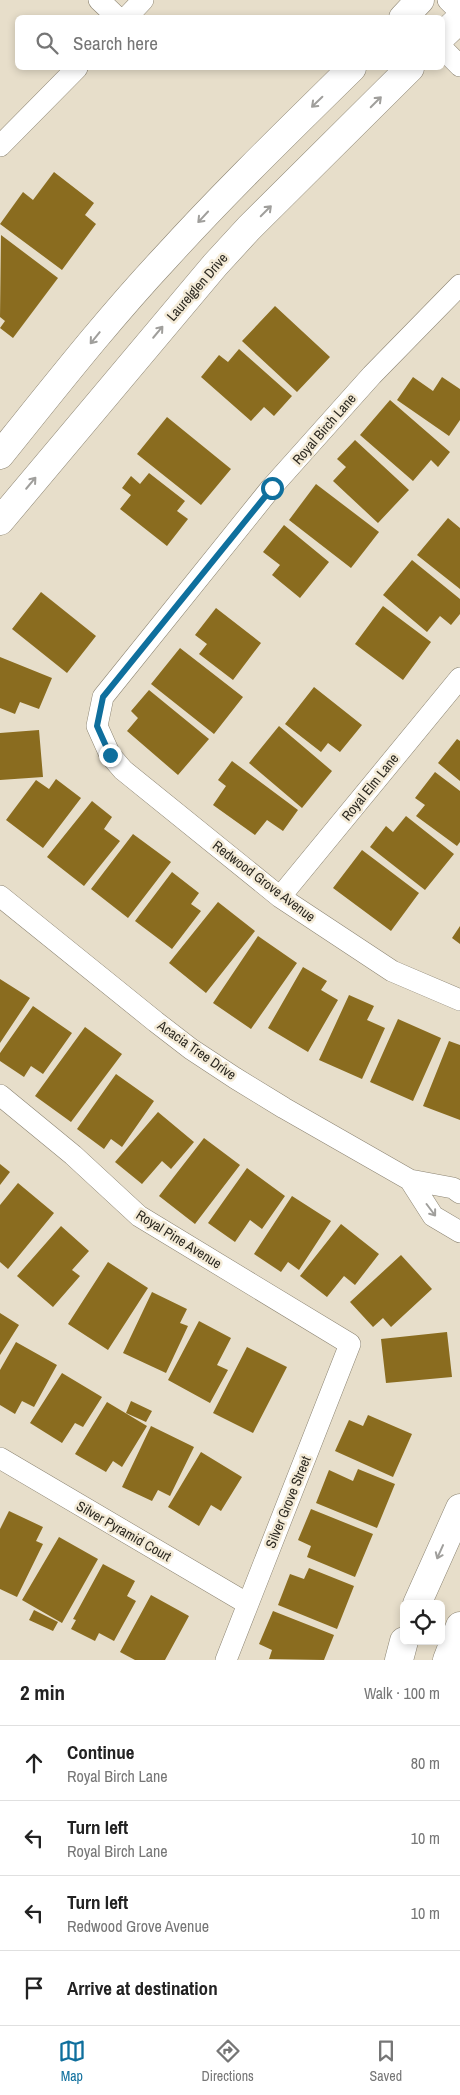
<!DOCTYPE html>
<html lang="en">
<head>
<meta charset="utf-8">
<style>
	:root { --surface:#fff; --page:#f2f2f2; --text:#222; --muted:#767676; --line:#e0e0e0; --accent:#0f6f9d }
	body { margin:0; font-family:"Archivo Narrow",sans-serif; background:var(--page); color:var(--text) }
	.controls { position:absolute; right:15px; bottom:15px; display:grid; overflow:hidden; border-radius:8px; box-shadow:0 2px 8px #0003 }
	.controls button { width:45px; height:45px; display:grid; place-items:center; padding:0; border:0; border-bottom:1px solid var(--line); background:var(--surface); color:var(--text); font:25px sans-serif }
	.stop { position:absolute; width:15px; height:15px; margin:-11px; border:4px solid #0f6f9d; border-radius:50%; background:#fff }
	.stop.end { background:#0f6f9d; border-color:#fff; box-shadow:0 1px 5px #0008 }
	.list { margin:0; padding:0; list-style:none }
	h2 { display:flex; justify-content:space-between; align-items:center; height:65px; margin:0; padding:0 20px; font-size:21px }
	h2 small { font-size:16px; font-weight:400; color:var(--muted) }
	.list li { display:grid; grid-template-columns:32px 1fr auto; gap:15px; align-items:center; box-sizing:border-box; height:75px; padding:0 20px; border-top:1px solid var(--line) }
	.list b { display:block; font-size:19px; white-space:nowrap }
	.list p { margin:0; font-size:16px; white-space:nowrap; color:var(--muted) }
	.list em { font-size:16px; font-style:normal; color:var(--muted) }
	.icon { flex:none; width:28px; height:28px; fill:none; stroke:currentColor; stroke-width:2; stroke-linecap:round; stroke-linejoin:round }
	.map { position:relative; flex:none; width:460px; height:1660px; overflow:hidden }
	.search { position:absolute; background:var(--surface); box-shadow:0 2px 8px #0003; left:15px; right:15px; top:15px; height:55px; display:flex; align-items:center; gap:12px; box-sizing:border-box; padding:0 18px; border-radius:8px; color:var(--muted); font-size:19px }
	.sheet { height:365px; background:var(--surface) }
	nav { display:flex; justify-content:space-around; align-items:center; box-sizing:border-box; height:70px; border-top:1px solid var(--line); background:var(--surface); font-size:14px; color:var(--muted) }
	nav a { display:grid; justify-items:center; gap:2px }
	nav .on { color:var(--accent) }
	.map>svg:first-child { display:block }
	.building { fill:#8a6c1f }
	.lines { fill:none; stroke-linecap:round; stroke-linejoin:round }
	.street-casing { stroke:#8c8472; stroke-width:22 }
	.secondary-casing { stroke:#8c8472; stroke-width:29 }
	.street { stroke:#fff; stroke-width:21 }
	.secondary { stroke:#fff; stroke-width:28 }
	.oneway { stroke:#a09f9c }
	.route { stroke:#0f6f9d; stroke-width:6 }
	.labels { text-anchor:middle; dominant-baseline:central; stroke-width:5; stroke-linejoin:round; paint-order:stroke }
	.street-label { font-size:14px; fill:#2d2a22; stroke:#f4ebd7 }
</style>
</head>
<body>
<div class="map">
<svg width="460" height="1660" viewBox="0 0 460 1660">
	<rect width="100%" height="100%" fill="#e7deca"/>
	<path class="building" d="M 54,172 L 94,203 L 85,215 L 96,224 L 62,270 L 0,224 L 23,192 L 33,200 Z
		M 1,235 L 58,278 L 13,338 L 0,328 L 5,321 L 0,317 Z
		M 275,306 L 330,357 L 297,392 L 242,341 Z
		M 239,349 L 292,396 L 274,416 L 264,407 L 251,421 L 201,377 L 219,355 L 228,362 Z
		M 413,377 L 433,391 L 442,377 L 460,389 L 460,420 L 449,436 L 397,400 Z
		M 390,400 L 450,452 L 438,467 L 431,460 L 413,481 L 360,435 Z
		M 167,417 L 231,469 L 201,505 L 137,454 Z
		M 355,440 L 409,490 L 378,523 L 333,481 L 346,467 L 337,459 Z
		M 149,473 L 185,501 L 177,511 L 188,519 L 167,546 L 120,509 L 131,495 L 122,488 L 131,476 L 140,484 Z
		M 316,484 L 379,532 L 351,568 L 289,520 Z
		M 448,518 L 460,528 L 460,589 L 417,555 Z
		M 284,525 L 329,562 L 300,598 L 272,575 L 280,565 L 263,552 Z
		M 412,560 L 460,599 L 460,614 L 451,625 L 440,616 L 427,632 L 383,595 Z
		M 41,592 L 96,636 L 67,673 L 12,629 Z
		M 383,606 L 431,642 L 403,680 L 355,644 Z
		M 216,608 L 261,643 L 233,680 L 199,654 L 207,644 L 195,635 Z
		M 180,648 L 243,697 L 214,734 L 151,684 Z
		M 0,657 L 52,678 L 39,709 L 20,702 L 15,714 L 0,708 Z
		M 314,687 L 362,725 L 340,752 L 328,743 L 321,752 L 285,724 Z
		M 149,690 L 209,739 L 178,775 L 127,731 L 138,718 L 131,711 Z
		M 279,726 L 332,771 L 302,808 L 249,763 Z
		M 39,730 L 43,777 L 0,780 L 0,733 Z
		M 457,739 L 460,741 L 460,781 L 438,763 Z
		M 232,761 L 298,810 L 283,831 L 267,820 L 255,835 L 213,805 L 226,786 L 218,780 Z
		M 435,772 L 460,791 L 460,842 L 457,846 L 416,816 L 425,805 L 415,798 Z
		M 56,779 L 81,798 L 43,848 L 6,820 L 36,780 L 49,789 Z
		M 92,801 L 112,817 L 104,829 L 120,841 L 84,886 L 47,857 Z
		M 406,816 L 454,854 L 425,890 L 370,847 L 386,826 L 393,832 Z
		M 133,834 L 171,862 L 128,918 L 91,889 Z
		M 362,850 L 419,893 L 391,931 L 333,888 Z
		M 172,872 L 199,893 L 191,904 L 201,911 L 172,949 L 135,921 Z
		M 218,902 L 255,931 L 206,993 L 169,963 Z
		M 460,926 L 460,944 L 452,938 Z
		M 258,936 L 297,963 L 251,1029 L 213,1003 Z
		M 303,967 L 327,981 L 321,990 L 338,1000 L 308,1052 L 268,1028 Z
		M 0,979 L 30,998 L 0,1043 Z
		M 349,995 L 374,1006 L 367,1020 L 385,1028 L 362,1079 L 319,1060 Z
		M 33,1006 L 72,1033 L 43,1074 L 31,1066 L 24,1077 L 0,1061 L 0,1053 Z
		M 398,1019 L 441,1038 L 413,1101 L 370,1082 Z
		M 85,1027 L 122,1054 L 71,1122 L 35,1096 Z
		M 449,1041 L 460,1045 L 460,1120 L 423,1106 Z
		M 116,1074 L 154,1101 L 122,1147 L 111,1139 L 104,1149 L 77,1129 Z
		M 158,1112 L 194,1142 L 171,1169 L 162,1161 L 142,1184 L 115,1162 Z
		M 204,1138 L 240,1165 L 195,1224 L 159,1196 Z
		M 0,1164 L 10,1172 L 0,1185 Z
		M 247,1168 L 285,1196 L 262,1229 L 250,1220 L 235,1242 L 208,1223 Z
		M 18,1183 L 54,1213 L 8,1269 L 0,1262 L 0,1205 Z
		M 292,1196 L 331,1221 L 299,1270 L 288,1262 L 281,1272 L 254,1254 Z
		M 341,1224 L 379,1254 L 355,1285 L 344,1276 L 327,1297 L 300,1276 Z
		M 61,1226 L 89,1251 L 72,1270 L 80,1276 L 53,1307 L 17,1276 Z
		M 401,1255 L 432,1289 L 391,1327 L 383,1318 L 373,1327 L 350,1302 Z
		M 108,1262 L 148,1288 L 108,1350 L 68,1324 Z
		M 152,1292 L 187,1309 L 180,1323 L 188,1326 L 166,1373 L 123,1353 Z
		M 0,1313 L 19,1325 L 0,1355 Z
		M 199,1321 L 231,1338 L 217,1365 L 228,1370 L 210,1403 L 168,1380 Z
		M 447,1332 L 452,1377 L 386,1383 L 381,1339 Z
		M 16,1342 L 57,1365 L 34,1407 L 22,1401 L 15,1414 L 0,1405 L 0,1370 Z
		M 247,1347 L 287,1367 L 253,1433 L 213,1413 Z
		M 62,1373 L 102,1397 L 83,1427 L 75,1423 L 62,1443 L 30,1423 Z
		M 131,1401 L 152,1411 L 146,1422 L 126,1413 Z
		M 107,1402 L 147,1426 L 122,1467 L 113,1461 L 106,1472 L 75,1454 Z
		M 368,1415 L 412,1434 L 393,1477 L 335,1451 L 349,1420 L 363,1426 Z
		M 151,1426 L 194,1447 L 170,1496 L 158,1490 L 152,1501 L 122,1487 Z
		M 201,1452 L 242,1477 L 221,1511 L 211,1505 L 199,1526 L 168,1507 Z
		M 358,1469 L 395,1484 L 377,1528 L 316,1503 L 329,1470 L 353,1481 Z
		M 311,1509 L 373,1534 L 355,1577 L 307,1557 L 311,1546 L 298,1540 Z
		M 9,1511 L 43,1527 L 36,1541 L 43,1544 L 17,1597 L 0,1589 L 0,1529 Z
		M 59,1537 L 98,1559 L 62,1623 L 22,1600 Z
		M 103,1564 L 135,1581 L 127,1596 L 136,1601 L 114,1641 L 99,1633 L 95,1641 L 71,1629 L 76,1620 L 73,1619 Z
		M 309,1568 L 354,1586 L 337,1629 L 278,1605 L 290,1574 L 304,1579 Z
		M 151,1595 L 189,1616 L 165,1660 L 135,1660 L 120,1652 Z
		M 34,1610 L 58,1622 L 53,1631 L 29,1620 Z
		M 273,1611 L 334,1635 L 324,1660 L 269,1659 L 272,1650 L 259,1644 Z"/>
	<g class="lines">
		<g class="street-casing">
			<path id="street" d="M 99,0 L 118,18
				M 448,0 L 460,12
				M 126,18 L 143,0
				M 442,48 L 460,66
				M 0,146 L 77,68
				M 460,285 L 372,375 L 271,488 L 103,697 L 97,726 L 110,755 L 123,770 L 280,897 L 392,971 L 460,1000
				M 0,896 L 156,1022 L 191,1049 L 235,1078 L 284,1108 L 410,1180 L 453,1188 L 460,1193
				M 280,897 L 460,678
				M 0,1095 L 73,1155 L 139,1216 L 350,1344 L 226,1660
				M 410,1180 L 433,1216 L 460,1232
				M 0,1458 L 248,1604"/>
		</g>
		<g class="secondary-casing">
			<path id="secondary" d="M 403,18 L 420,0
				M 442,36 L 460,19
				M 0,455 C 54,388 107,320 166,257 C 226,191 289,130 352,68
				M 0,521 L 215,265 L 249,228 L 410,68
				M 417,1604 L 460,1508
				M 399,1660 L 404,1641
				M 447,1660 L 460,1626"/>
		</g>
		<use href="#street" class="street"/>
		<use href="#secondary" class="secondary"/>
	</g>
	<defs><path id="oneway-shaft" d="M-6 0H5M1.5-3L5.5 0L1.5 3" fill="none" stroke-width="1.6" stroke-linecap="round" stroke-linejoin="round" transform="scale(1.25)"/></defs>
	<g class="oneway">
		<use href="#oneway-shaft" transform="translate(317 102) rotate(136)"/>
		<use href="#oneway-shaft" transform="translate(376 102) rotate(-45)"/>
		<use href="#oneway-shaft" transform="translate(266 211) rotate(-45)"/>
		<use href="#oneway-shaft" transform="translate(203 217) rotate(133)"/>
		<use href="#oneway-shaft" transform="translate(158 332) rotate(-50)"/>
		<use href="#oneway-shaft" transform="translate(95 338) rotate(129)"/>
		<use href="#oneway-shaft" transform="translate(31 483) rotate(-50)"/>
		<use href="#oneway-shaft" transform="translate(431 1210) rotate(53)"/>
		<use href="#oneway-shaft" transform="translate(440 1552) rotate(114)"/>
	</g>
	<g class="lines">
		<path class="route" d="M 110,755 L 97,726 L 103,697 L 272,488"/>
	</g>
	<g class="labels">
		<g class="street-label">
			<text transform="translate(197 287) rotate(-49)">Laurelglen Drive</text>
			<text transform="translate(324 429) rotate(-49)">Royal Birch Lane</text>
			<text transform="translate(370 787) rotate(-51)">Royal Elm Lane</text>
			<text transform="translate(264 881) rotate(37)">Redwood Grove Avenue</text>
			<text transform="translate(197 1050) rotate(35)">Acacia Tree Drive</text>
			<text transform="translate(179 1239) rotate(32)">Royal Pine Avenue</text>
			<text transform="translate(288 1502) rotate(-68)">Silver Grove Street</text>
			<text transform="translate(124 1531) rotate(30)">Silver Pyramid Court</text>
		</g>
	</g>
</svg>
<div class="controls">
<button><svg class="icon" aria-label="locate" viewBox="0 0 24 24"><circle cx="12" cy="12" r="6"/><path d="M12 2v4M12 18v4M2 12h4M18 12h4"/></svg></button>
</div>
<div class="stop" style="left:272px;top:488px"></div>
<div class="stop end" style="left:110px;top:755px"></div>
<div class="search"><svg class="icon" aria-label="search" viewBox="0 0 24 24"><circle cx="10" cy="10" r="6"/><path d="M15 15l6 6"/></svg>Search here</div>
</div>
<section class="sheet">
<h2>2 min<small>Walk · 100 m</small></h2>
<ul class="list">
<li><svg class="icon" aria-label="ahead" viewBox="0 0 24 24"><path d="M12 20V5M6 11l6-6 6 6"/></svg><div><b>Continue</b><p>Royal Birch Lane</p></div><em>80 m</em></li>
<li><svg class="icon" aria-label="left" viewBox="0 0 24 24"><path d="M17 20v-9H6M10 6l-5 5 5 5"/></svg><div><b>Turn left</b><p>Royal Birch Lane</p></div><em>10 m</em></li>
<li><svg class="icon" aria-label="left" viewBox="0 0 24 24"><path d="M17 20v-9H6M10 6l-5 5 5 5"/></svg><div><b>Turn left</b><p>Redwood Grove Avenue</p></div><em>10 m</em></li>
<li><svg class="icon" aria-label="arrive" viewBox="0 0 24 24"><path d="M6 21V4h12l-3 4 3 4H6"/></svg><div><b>Arrive at destination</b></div></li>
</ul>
</section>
<nav>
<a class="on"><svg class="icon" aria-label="map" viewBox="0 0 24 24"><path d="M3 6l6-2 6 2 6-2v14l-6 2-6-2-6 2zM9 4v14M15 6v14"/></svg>Map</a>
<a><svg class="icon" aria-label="directions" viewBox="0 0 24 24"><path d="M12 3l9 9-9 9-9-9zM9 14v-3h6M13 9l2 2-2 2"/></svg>Directions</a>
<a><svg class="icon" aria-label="saved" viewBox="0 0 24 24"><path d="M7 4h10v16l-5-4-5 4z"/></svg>Saved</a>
</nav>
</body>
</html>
